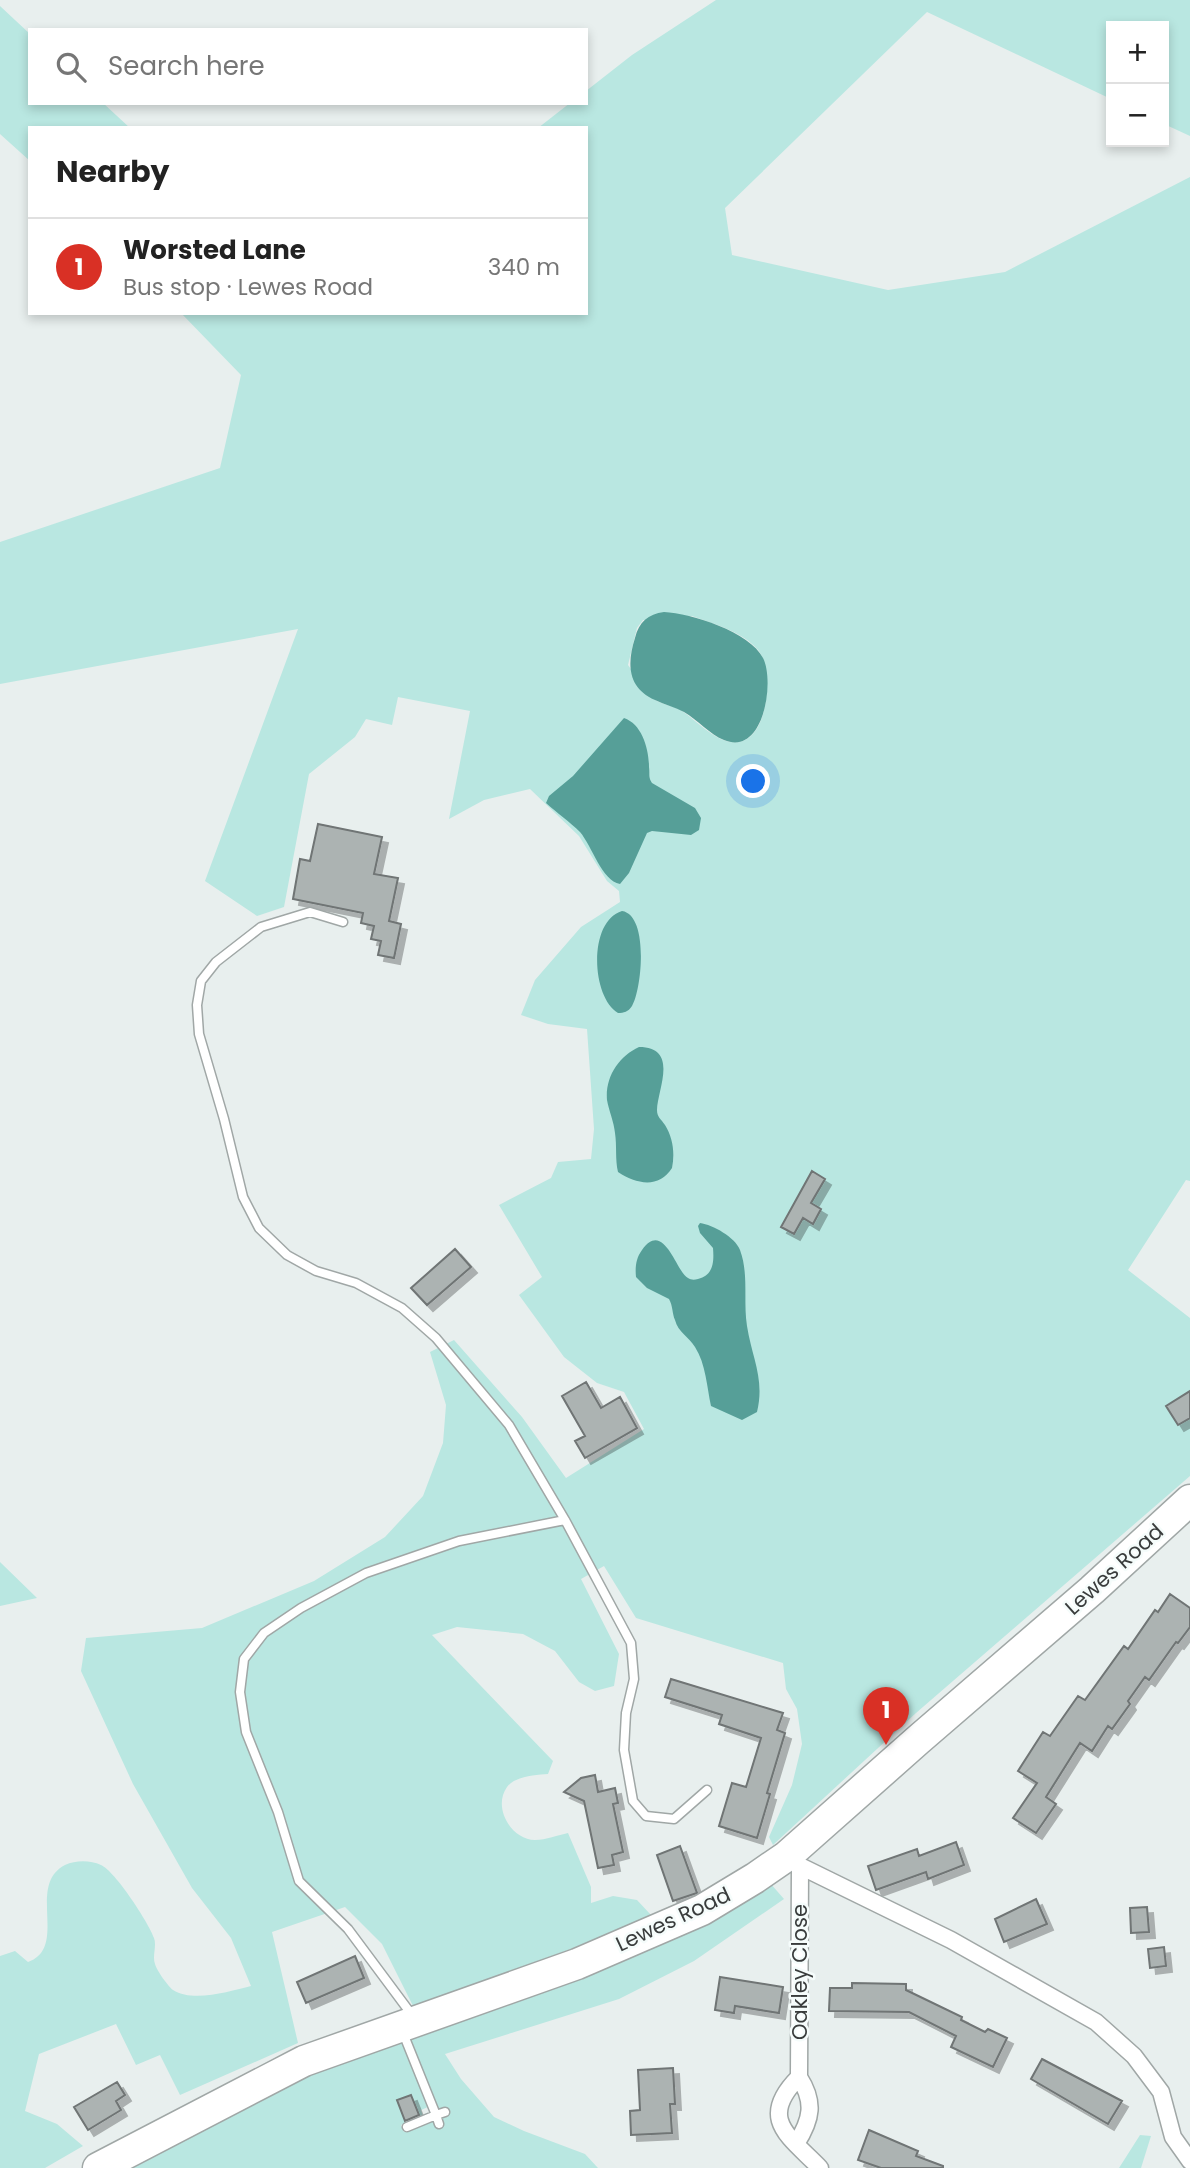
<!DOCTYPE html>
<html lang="en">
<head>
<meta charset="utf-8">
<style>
	:root { --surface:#fff; --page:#f2f2f2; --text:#222; --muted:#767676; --line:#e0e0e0; --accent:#d93025 }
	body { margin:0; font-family:Poppins,sans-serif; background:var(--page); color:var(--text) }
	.controls { position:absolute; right:21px; top:21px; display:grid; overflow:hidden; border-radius:0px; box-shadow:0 4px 10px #0003 }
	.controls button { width:63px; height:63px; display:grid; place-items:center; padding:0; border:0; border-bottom:2px solid var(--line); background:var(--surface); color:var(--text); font:35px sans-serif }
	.you { position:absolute; left:754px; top:782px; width:24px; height:24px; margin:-18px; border:5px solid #fff; border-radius:50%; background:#1a73e8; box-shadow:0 0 0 10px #1a73e833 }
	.badge { display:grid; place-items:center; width:46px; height:46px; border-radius:50%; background:var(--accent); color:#fff; font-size:23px; font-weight:700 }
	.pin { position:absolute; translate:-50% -58px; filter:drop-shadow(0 2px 4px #0008) }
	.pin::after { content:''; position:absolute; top:37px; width:24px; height:21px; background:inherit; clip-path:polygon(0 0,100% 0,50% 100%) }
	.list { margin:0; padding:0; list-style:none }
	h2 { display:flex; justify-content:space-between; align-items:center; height:91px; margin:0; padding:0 28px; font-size:30px }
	h2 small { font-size:23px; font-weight:400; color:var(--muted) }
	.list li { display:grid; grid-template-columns:46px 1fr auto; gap:21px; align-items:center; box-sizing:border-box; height:98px; padding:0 28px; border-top:2px solid var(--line) }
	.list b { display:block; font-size:26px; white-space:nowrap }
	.list p { margin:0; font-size:23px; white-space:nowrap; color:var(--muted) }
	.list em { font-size:23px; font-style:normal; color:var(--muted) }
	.icon { flex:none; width:38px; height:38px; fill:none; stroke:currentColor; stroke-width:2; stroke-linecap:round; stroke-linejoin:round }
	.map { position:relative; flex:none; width:1190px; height:2168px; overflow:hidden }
	.search { position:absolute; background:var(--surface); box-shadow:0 4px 10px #0003; left:28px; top:28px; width:560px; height:77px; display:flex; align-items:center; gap:18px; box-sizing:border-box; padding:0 24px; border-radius:0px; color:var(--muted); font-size:26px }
	.panel { position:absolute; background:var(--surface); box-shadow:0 4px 10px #0003; left:28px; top:126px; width:560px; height:189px; border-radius:0px }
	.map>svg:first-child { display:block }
	.green { fill:#b9e7e1; fill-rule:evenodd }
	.water { fill:#569f98 }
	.building { fill:#acb3b2; stroke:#6f7474; stroke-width:2; filter:url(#shadow) }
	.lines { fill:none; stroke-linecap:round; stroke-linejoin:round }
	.lane-casing { stroke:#a0a7a6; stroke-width:11 }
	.street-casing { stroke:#a0a7a6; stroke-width:19 }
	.highway-casing { stroke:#a0a7a6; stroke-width:33 }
	.lane { stroke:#fff; stroke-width:8 }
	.street { stroke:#fff; stroke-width:16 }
	.highway { stroke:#fff; stroke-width:30 }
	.labels { text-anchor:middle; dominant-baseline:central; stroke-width:5; stroke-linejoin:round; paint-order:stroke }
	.street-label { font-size:21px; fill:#393c3c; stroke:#f5fcfb }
</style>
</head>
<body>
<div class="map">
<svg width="1190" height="2168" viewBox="0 0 1190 2168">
	<defs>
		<filter id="shadow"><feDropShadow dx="6" dy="6" stdDeviation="0" flood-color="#0004"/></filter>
	</defs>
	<rect width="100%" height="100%" fill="#e8efee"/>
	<path class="green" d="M 716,0 L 1190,0 L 1190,136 L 1164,124 L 1164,26 L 1111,26 L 1111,99 L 927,12 L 725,208 L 732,255 L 888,290 L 1005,272 L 1190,177 L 1190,1181 L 1186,1180 L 1128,1270 L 1190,1318 L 1190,1476 L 916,1713 L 773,1845 L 769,1837 L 792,1785 L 802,1744 L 797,1709 L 786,1689 L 783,1663 L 636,1618 L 604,1566 L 581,1579 L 619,1654 L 614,1686 L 595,1691 L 579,1682 L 555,1651 L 523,1634 L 457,1627 L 432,1635 L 553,1761 L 548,1774 C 536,1775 515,1776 507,1787 C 492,1808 512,1840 535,1840 C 546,1840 558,1835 568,1833 L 591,1887 L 591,1903 L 613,1896 L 637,1900 L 651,1915 L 571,1949 L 413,2006 L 382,1944 L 345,1907 L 272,1932 L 298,2043 L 180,2095 L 160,2055 L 136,2065 L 116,2024 L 39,2054 L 25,2111 L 57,2124 L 83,2146 L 45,2168 L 0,2168 L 0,1956 L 15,1951 L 28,1962 C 69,1947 26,1885 65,1865 C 76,1860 90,1860 101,1865 C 115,1871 149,1923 154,1938 C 157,1946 152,1956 155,1964 C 157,1971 168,1986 173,1990 C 194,2003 230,1991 251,1986 L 231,1938 L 192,1888 L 133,1784 L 81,1671 L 86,1638 L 202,1628 L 314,1581 L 385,1537 L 423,1496 L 443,1443 L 446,1405 L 430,1352 L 454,1340 L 522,1417 L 566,1478 L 644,1429 L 624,1392 L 597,1383 L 564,1357 L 519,1295 L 542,1277 L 499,1205 L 551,1178 L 558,1162 L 591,1159 L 594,1129 L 587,1029 L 548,1024 L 521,1015 L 535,980 L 581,927 L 620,902 L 619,891 L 607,881 L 579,836 L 530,789 L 484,800 L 449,819 L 470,711 L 398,697 L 392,725 L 366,719 L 355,737 L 309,774 L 284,907 L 257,916 L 205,881 L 298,629 L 0,684 L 0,542 L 220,468 L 241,375 L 181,313 L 586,313 L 586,128 L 538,128 L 570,103 L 586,103 L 586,91 L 632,55 ZM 692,616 C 714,624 743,632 758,650 C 774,670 769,739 738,742 C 717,745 696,719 679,709 C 671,705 660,704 654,699 C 644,691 636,676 628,665 L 637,628 L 643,620 Z
		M 0,6 L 30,34 L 30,103 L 103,103 L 130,128 L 30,128 L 30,161 L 0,134 Z
		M 0,1562 L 37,1598 L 0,1606 Z
		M 770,1883 L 784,1899 L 694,1961 L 619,1999 L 445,2054 L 461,2079 L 494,2117 L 524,2131 L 585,2154 L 598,2168 L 126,2168 L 310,2074 L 424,2035 L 489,2009 ZM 411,2064 L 438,2110 L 447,2107 L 449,2114 L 441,2118 L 444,2126 L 437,2128 L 434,2120 L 404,2132 L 401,2125 L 406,2123 L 397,2101 L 411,2095 L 420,2117 L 423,2116 L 421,2110 L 428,2107 Z
		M 1140,2135 L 1151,2136 L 1141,2168 L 1119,2168 Z"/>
	<path class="water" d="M 664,612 C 691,613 750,632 763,658 C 775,681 764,757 724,740 C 709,734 698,720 684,712 C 675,707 665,705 655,700 C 627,688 627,663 635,638 C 639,622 648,614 664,612 Z
		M 624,718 C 642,724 649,749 649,767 C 650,775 648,777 652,783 L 695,808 L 701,818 L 699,830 L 691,835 L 652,831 L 647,833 L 629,873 L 620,884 C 602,881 592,846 580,832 C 570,822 557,813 546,803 L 549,796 L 573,776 Z
		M 622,911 C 649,915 642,989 632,1006 C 628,1012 624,1013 618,1013 C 591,997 588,921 622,911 Z
		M 639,1047 C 680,1047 657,1091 657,1110 C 657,1117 661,1119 665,1125 C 673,1138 675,1153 672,1168 C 659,1189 636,1184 618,1172 C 615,1159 617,1146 615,1133 C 614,1122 609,1111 607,1100 C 605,1077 619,1056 639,1047 Z
		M 700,1223 C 713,1225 735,1237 740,1250 C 749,1274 743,1301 747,1326 C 752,1358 765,1379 757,1412 L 742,1420 L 711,1406 C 707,1388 706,1364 695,1347 C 689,1337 678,1332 675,1320 C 672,1313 673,1306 669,1299 L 647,1288 L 636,1277 C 635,1267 636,1258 642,1250 C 664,1219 676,1272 688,1278 C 691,1280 694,1280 698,1279 C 714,1275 714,1261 713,1248 L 700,1233 L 698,1226 Z"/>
	<path class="building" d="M 318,824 L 382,837 L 374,874 L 398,878 L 389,921 L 401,924 L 394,958 L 378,955 L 381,941 L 371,939 L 374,926 L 361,923 L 363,913 L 293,899 L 300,859 L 310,861 Z
		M 812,1171 L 825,1179 L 811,1203 L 821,1209 L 813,1224 L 803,1218 L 794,1234 L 781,1227 Z
		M 455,1249 L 471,1267 L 427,1305 L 411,1288 Z
		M 586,1382 L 601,1408 L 620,1397 L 637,1428 L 585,1458 L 575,1441 L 585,1436 L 562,1396 Z
		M 1190,1391 L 1190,1418 L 1178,1425 L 1166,1406 Z
		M 1170,1594 L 1190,1608 L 1190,1627 L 1178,1643 L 1176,1642 L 1149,1680 L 1145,1677 L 1128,1701 L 1130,1704 L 1112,1729 L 1108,1726 L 1092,1751 L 1080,1743 L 1046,1797 L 1056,1804 L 1036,1833 L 1013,1818 L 1037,1783 L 1018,1771 L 1043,1732 L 1050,1736 L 1078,1696 L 1085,1700 L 1124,1646 L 1128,1649 L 1155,1610 L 1158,1612 Z
		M 671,1679 L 783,1713 L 777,1730 L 785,1733 L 767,1793 L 770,1794 L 757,1838 L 719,1826 L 732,1783 L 746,1787 L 761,1738 L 719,1724 L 722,1715 L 665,1697 Z
		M 595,1775 L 598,1792 L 615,1788 L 618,1803 L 613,1804 L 623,1852 L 612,1855 L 614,1865 L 598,1868 L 584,1801 L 564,1792 L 581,1778 Z
		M 956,1842 L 964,1865 L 928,1879 L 926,1872 L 876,1890 L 868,1866 L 917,1849 L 919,1856 Z
		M 680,1846 L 697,1893 L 673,1901 L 657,1855 Z
		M 1036,1899 L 1047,1924 L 1004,1942 L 995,1919 Z
		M 1147,1907 L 1149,1932 L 1131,1933 L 1130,1908 Z
		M 1164,1947 L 1166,1966 L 1150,1968 L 1148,1949 Z
		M 355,1956 L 364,1978 L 306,2003 L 297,1982 Z
		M 720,1977 L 783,1987 L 779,2013 L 735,2006 L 734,2013 L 715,2010 Z
		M 852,1983 L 906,1984 L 906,1990 L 962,2017 L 961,2020 L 985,2032 L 988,2029 L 1007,2038 L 993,2067 L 951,2047 L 956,2036 L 909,2012 L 829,2011 L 830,1988 L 852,1988 Z
		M 1042,2059 L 1122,2101 L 1108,2124 L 1031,2079 Z
		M 673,2068 L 675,2104 L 670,2104 L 672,2133 L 631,2135 L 630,2111 L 640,2110 L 638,2070 Z
		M 117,2082 L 125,2095 L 116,2101 L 121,2110 L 88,2130 L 74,2107 Z
		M 411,2095 L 419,2115 L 405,2121 L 397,2100 Z
		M 869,2130 L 918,2151 L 916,2156 L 943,2166 L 943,2168 L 881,2168 L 858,2160 Z"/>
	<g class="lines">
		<g class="lane-casing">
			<path id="lane" d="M 343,922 L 310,912 L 261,927 L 216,962 L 201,981 L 197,1005 L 199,1034 L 224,1119 L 243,1197 L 259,1228 L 287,1255 L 316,1271 L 356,1283 L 402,1308 L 436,1338 L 509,1425 L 565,1520
				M 412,2015 L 348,1929 L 299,1881 L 278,1812 L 246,1732 L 240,1692 L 244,1659 L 264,1633 L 301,1608 L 366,1573 L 459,1541 L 565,1520 L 631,1643 L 634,1679 L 626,1713 L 624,1750 L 633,1801 L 646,1816 L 674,1819 L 707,1790
				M 403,2033 L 436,2115 L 407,2127
				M 439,2124 L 436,2115 L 445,2112"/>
		</g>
		<g class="street-casing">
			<path id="street" d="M 787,1856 L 800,1866 L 951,1940 L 1096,2022 L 1134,2056 L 1161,2092 L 1173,2137 L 1190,2161
				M 800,1866 L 799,2077 C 757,2119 789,2136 820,2168
				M 796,2144 C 812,2119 815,2102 799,2077"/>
		</g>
		<g class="highway-casing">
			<path id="highway" d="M 98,2168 L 304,2061 L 577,1964 L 702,1910 L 755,1878 L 787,1856 L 918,1740 L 1092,1590 L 1190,1500"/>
		</g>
		<use href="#lane" class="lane"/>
		<use href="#street" class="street"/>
		<use href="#highway" class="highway"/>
	</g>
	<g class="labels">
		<g class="street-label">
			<text transform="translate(1114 1569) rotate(-42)">Lewes Road</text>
			<text transform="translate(673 1919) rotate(-25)">Lewes Road</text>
			<text transform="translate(799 1972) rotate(-90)">Oakley Close</text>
		</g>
	</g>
</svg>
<div class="controls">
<button>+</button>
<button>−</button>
</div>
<div class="you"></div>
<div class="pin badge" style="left:886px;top:1745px">1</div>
<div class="search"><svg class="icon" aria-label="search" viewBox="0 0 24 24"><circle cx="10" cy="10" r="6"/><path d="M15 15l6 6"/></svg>Search here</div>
<section class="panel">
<h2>Nearby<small></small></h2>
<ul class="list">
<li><span class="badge">1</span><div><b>Worsted Lane</b><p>Bus stop · Lewes Road</p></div><em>340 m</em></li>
</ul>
</section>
</div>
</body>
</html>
